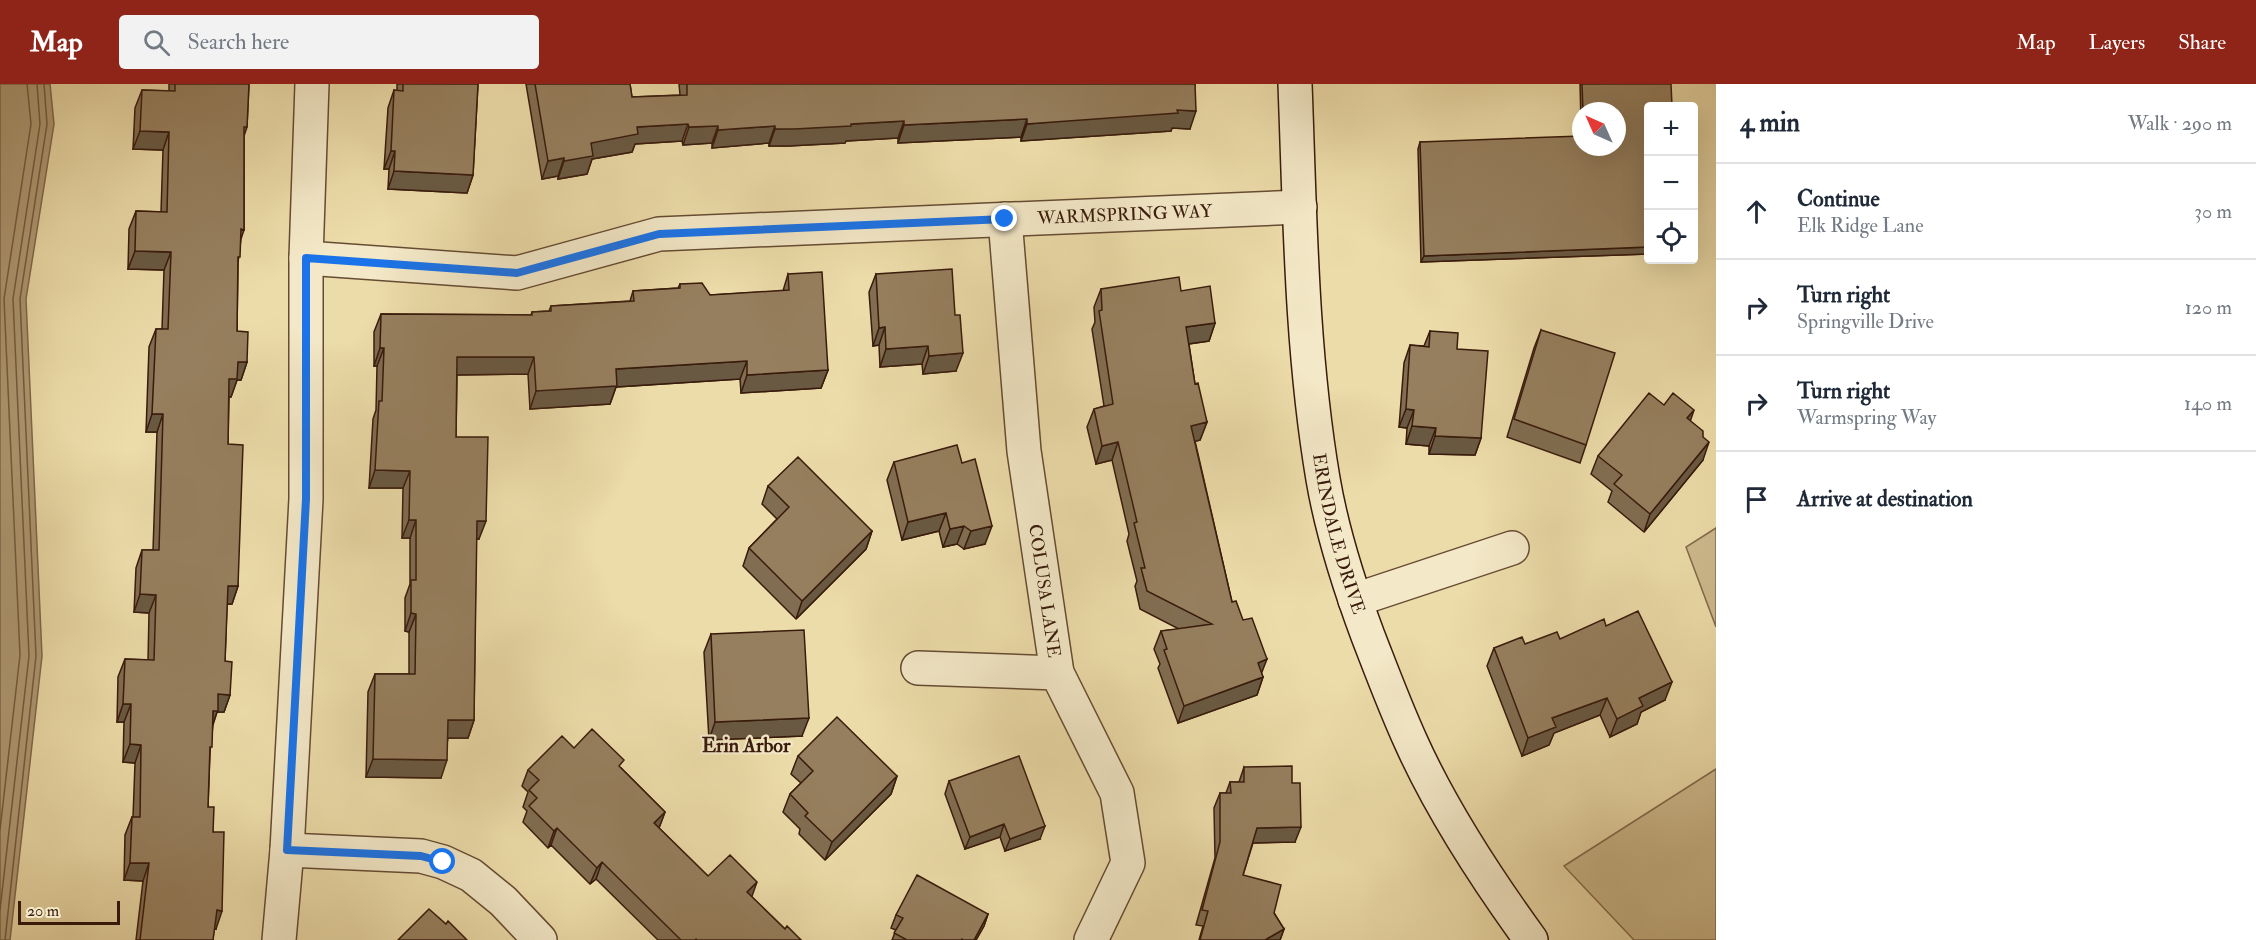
<!DOCTYPE html>
<html lang="en">
<head>
<meta charset="utf-8">
<style>
	:root { --surface:#fff; --page:#f2f2f3; --text:#1f2937; --muted:#747a83; --line:#e0e1e3; --accent:#8f2418 }
	body { margin:0; font-family:"IM FELL Double Pica",serif; background:var(--page); color:var(--text) }
	.controls { position:absolute; right:18px; top:18px; display:grid; overflow:hidden; border-radius:6px; box-shadow:0 6px 24px #0002 }
	.controls button { width:54px; height:54px; display:grid; place-items:center; padding:0; border:0; border-bottom:2px solid var(--line); background:var(--surface); color:var(--text); font:30px sans-serif }
	.compass { position:absolute; left:1572px; top:18px; width:54px; height:54px; border-radius:50%; background:var(--surface); box-shadow:0 6px 24px #0002; rotate:315deg }
	.scale { position:absolute; left:18px; bottom:15px; width:102px; box-sizing:border-box; padding-left:6px; border:3px solid #391b0c; border-top:0; font-size:16px; line-height:21px; white-space:nowrap; color:#391b0c; -webkit-text-stroke:4px #f3e8c7; paint-order:stroke }
	.stop { position:absolute; width:18px; height:18px; margin:-14px; border:4px solid #1a73e8; border-radius:50%; background:#fff }
	.stop.end { background:#1a73e8; border-color:#fff; box-shadow:0 2px 6px #0008 }
	.list { margin:0; padding:0; list-style:none }
	h2 { display:flex; justify-content:space-between; align-items:center; height:78px; margin:0; padding:0 24px; font-size:26px }
	h2 small { font-size:20px; font-weight:400; color:var(--muted) }
	.list li { display:grid; grid-template-columns:39px 1fr auto; gap:18px; align-items:center; box-sizing:border-box; height:96px; padding:0 24px; border-top:2px solid var(--line) }
	.list b { display:block; font-size:22px; white-space:nowrap }
	.list p { margin:0; font-size:20px; white-space:nowrap; color:var(--muted) }
	.list em { font-size:20px; font-style:normal; color:var(--muted) }
	.icon { flex:none; width:33px; height:33px; fill:none; stroke:currentColor; stroke-width:2; stroke-linecap:round; stroke-linejoin:round }
	.map { position:relative; flex:none; width:1716px; height:856px; overflow:hidden }
	header { display:flex; align-items:center; gap:36px; box-sizing:border-box; height:84px; padding:0 30px; background:var(--accent); color:#fff }
	header strong { font-size:28px }
	nav { display:flex; gap:33px; margin-inline-start:auto; font-size:21px }
	.search { width:420px; height:54px; background:var(--page); display:flex; align-items:center; gap:15px; box-sizing:border-box; padding:0 21px; border-radius:6px; color:var(--muted); font-size:22px }
	main { display:flex }
	aside { flex:1; background:var(--surface) }
	.map>svg:first-child { display:block }
	.green { fill:#cebb8e; stroke:#846b4d; stroke-width:1.5 }
	.water { fill:#af9a74; stroke:#80674a; stroke-width:1.5 }
	.lines { fill:none; stroke-linecap:round; stroke-linejoin:round }
	.shore { stroke:#745a40; stroke-width:1.5 }
	.street-casing { stroke:#664b33; stroke-width:36 }
	.secondary-casing { stroke:#391b0c; stroke-width:36 }
	.street { stroke:#f3e8c7; stroke-width:33 }
	.secondary { stroke:#f3e8c7; stroke-width:33 }
	.wall { fill:#816d51; stroke:#391b0c; stroke-width:1.5 }
	.shaded-wall { fill:#695942; stroke:#391b0c; stroke-width:1.5 }
	.building { fill:#967f5e; stroke:#391b0c; stroke-width:1.5 }
	.route { stroke:#1a73e8; stroke-width:8 }
	.labels { text-anchor:middle; dominant-baseline:central; stroke-width:4.5; stroke-linejoin:round; paint-order:stroke }
	.street-label { font-size:18px; fill:#391b0c; stroke:#f3e8c7 }
	.neighbourhood-label { font-size:20px; font-weight:bold; fill:#391b0c; stroke:#f3e8c7 }
</style>
</head>
<body>
<header>
<strong>Map</strong>
<div class="search"><svg class="icon" aria-label="search" viewBox="0 0 24 24"><circle cx="10" cy="10" r="6"/><path d="M15 15l6 6"/></svg>Search here</div>
<nav><a>Map</a><a>Layers</a><a>Share</a></nav>
</header>
<main>
<div class="map">
<svg width="1716" height="856" viewBox="0 0 1716 856">
	<rect width="100%" height="100%" fill="#ecdca9"/>
	<filter id="stains"><feTurbulence type="fractalNoise" baseFrequency=".00333" numOctaves="4"/><feColorMatrix values="0 0 0 0 .2 0 0 0 0 .09 0 0 0 0 .02 0 0 0 .5 -.17"/></filter>
	<radialGradient id="worn" r=".72"><stop offset=".6" stop-color="#630" stop-opacity="0"/><stop offset="1" stop-color="#630" stop-opacity=".3"/></radialGradient>
	<path class="green" d="M 1716,444 L 1716,543 L 1686,463 Z
		M 1716,685 L 1716,856 L 1634,856 L 1564,782 Z"/>
	<path class="water" d="M 0,0 L 50,0 L 54,40 L 26,215 L 42,572 L 10,856 L 0,856 Z"/>
	<g class="lines">
		<path class="shore" d="M 0,746 L 20,571 L 4,215 L 31,40 L 27,0
			M 0,826 L 29,572 L 13,215 L 40,40 L 37,0
			M 5,856 L 36,572 L 20,215 L 47,40 L 44,0"/>
		<g class="street-casing">
			<g id="street">
				<path id="s1" d="M 1005,135 L 1024,367 L 1057,589 L 1117,709 L 1128,779 L 1091,856"/>
				<path id="s2" d="M 306,174 L 517,189 L 659,150 L 1300,123"/>
				<path d="M 1355,516 L 1512,464"/>
				<path d="M 918,584 L 1057,589"/>
				<path d="M 287,766 L 421,772 L 443,778 L 471,791 L 503,817 L 540,856"/>
				<path d="M 279,856 L 287,766 L 306,415 L 306,174 L 312,0"/>
			</g>
		</g>
		<g class="secondary-casing">
			<g id="secondary">
				<path id="s3" d="M 1295,0 C 1300,131 1301,265 1323,395 C 1332,448 1349,501 1368,552 C 1382,588 1395,623 1411,658 C 1442,727 1486,794 1531,856"/>
			</g>
		</g>
		<use href="#street" class="street"/>
		<use href="#secondary" class="secondary"/>
	</g>
	<path class="wall" d="M 169,0 L 249,0 L 247,43 L 244,52 L 244,146 L 241,155 L 238,179 L 237,247 L 247,278 L 241,296 L 237,296 L 231,313 L 229,313 L 228,360 L 238,502 L 232,520 L 227,520 L 225,577 L 230,611 L 224,628 L 217,628 L 213,641 L 210,668 L 208,723 L 213,748 L 216,845 L 214,844 L 213,856 L 136,856 L 143,797 L 124,796 L 125,751 L 132,733 L 133,733 L 135,679 L 123,678 L 124,638 L 117,638 L 118,593 L 125,575 L 148,576 L 149,529 L 134,528 L 136,484 L 142,466 L 153,466 L 157,348 L 146,348 L 149,263 L 156,245 L 162,245 L 164,186 L 128,185 L 129,145 L 136,127 L 161,128 L 163,66 L 133,65 L 135,24 L 142,6 L 169,7 Z
		M 397,0 L 478,0 L 473,91 L 467,109 L 388,105 L 389,85 L 384,85 L 388,24 L 394,6 L 397,7 Z
		M 526,0 L 630,0 L 632,13 L 680,11 L 679,0 L 1195,0 L 1190,45 L 1172,44 L 1171,47 L 1021,57 L 1021,53 L 898,59 L 898,54 L 846,57 L 845,59 L 788,62 L 769,62 L 769,59 L 712,64 L 712,59 L 683,61 L 682,57 L 635,60 L 632,68 L 592,75 L 587,90 L 558,95 L 558,92 L 542,95 Z
		M 1580,0 L 1671,0 L 1648,22 L 1648,170 L 1421,178 L 1418,65 L 1420,58 L 1581,63 L 1617,27 L 1581,27 L 1581,39 Z
		M 788,190 L 828,286 L 821,304 L 741,309 L 740,295 L 616,303 L 610,320 L 530,325 L 528,290 L 457,291 L 456,353 L 479,455 L 476,455 L 474,636 L 468,654 L 448,654 L 441,694 L 366,693 L 368,608 L 375,590 L 409,590 L 409,548 L 405,547 L 405,514 L 410,500 L 410,454 L 402,454 L 403,404 L 369,404 L 373,335 L 376,326 L 377,282 L 374,282 L 374,248 L 381,230 L 531,231 L 532,228 L 549,227 L 551,222 L 630,217 L 633,207 L 678,204 L 680,200 L 710,211 L 783,207 Z
		M 876,190 L 956,287 L 923,290 L 922,280 L 880,283 L 879,261 L 873,262 L 869,208 Z
		M 1101,205 L 1181,207 L 1215,239 L 1209,257 L 1189,260 L 1195,300 L 1207,338 L 1200,356 L 1195,357 L 1232,518 L 1263,593 L 1257,611 L 1178,639 L 1158,584 L 1160,580 L 1154,565 L 1161,547 L 1179,545 L 1140,525 L 1135,502 L 1137,497 L 1127,457 L 1129,450 L 1112,376 L 1096,380 L 1087,343 L 1094,325 L 1104,322 L 1092,245 L 1095,238 L 1094,223 Z
		M 1541,246 L 1586,361 L 1580,379 L 1507,353 L 1534,264 Z
		M 1430,247 L 1457,265 L 1481,354 L 1475,371 L 1429,370 L 1429,362 L 1406,360 L 1407,344 L 1399,343 L 1404,279 L 1410,261 L 1424,262 Z
		M 1690,337 L 1703,376 L 1644,448 L 1608,418 L 1612,407 L 1591,390 L 1598,372 Z
		M 894,378 L 962,379 L 985,460 L 964,465 L 957,460 L 943,463 L 939,447 L 902,456 L 887,396 Z
		M 768,402 L 872,447 L 866,465 L 796,535 L 743,482 L 749,464 L 777,435 L 762,420 Z
		M 1606,542 L 1665,616 L 1641,628 L 1637,640 L 1610,653 L 1600,631 L 1554,649 L 1549,661 L 1522,672 L 1487,582 L 1494,564 L 1560,555 Z
		M 711,550 L 802,652 L 709,656 L 704,568 Z
		M 574,664 L 621,684 L 665,728 L 659,744 L 708,792 L 752,813 L 785,845 L 801,856 L 658,856 L 596,795 L 590,800 L 551,761 L 548,764 L 523,738 L 527,727 L 523,723 L 528,708 L 522,702 L 528,686 Z
		M 798,672 L 897,692 L 891,710 L 825,776 L 799,750 L 800,745 L 783,728 L 790,710 L 801,699 L 791,690 Z
		M 1244,683 L 1295,758 L 1253,759 L 1243,791 L 1274,829 L 1284,845 L 1280,856 L 1199,856 L 1203,842 L 1196,841 L 1215,774 L 1214,724 L 1220,709 L 1226,709 L 1230,698 L 1239,698 Z
		M 949,697 L 1040,755 L 1005,767 L 1000,753 L 965,765 L 945,710 Z
		M 988,830 L 984,842 L 976,856 L 892,856 L 896,846 L 891,844 L 896,831 Z"/>
	<path class="shaded-wall" d="M 1177,26 L 1196,27 L 1190,45 L 1172,44 L 1171,47 L 1021,57 L 1027,40 Z
		M 1027,35 L 1021,53 L 898,59 L 904,41 Z
		M 904,37 L 898,54 L 846,57 L 845,59 L 788,62 L 769,62 L 775,45 Z
		M 688,40 L 682,57 L 635,60 L 632,68 L 592,75 L 587,90 L 558,95 L 564,77 L 591,59 L 637,43 Z
		M 718,42 L 712,59 L 683,61 L 689,43 Z
		M 775,42 L 769,59 L 712,64 L 718,46 Z
		M 140,47 L 169,48 L 163,66 L 133,65 Z
		M 391,67 L 395,67 L 389,85 L 384,85 Z
		M 564,74 L 558,92 L 542,95 L 548,77 Z
		M 394,87 L 473,91 L 467,109 L 388,105 Z
		M 1648,163 L 1648,170 L 1421,178 L 1424,172 Z
		M 135,167 L 171,168 L 164,186 L 128,185 Z
		M 1215,239 L 1209,257 L 1180,261 L 1186,243 Z
		M 885,243 L 879,261 L 873,262 L 879,244 Z
		M 928,262 L 922,280 L 880,283 L 886,265 Z
		M 380,264 L 384,264 L 377,282 L 374,282 Z
		M 963,269 L 956,287 L 923,290 L 929,272 Z
		M 457,273 L 534,273 L 528,290 L 451,291 Z
		M 747,277 L 740,295 L 616,303 L 610,320 L 530,325 L 536,307 L 616,285 Z
		M 238,278 L 247,278 L 241,296 L 237,296 L 231,313 L 223,313 L 229,295 Z
		M 828,286 L 821,304 L 741,309 L 747,291 Z
		M 1406,325 L 1414,326 L 1407,344 L 1399,343 Z
		M 1694,326 L 1688,344 L 1687,334 Z
		M 152,330 L 163,330 L 157,348 L 146,348 Z
		M 1207,338 L 1200,356 L 1185,360 L 1191,342 Z
		M 1412,342 L 1436,344 L 1429,362 L 1406,360 Z
		M 1435,352 L 1481,354 L 1475,371 L 1429,370 Z
		M 1118,358 L 1112,376 L 1096,380 L 1102,362 Z
		M 1709,358 L 1703,376 L 1644,448 L 1650,430 Z
		M 375,386 L 410,387 L 403,404 L 369,404 Z
		M 946,429 L 939,447 L 902,456 L 908,438 Z
		M 409,436 L 416,436 L 410,454 L 402,454 Z
		M 477,437 L 486,437 L 479,455 L 470,455 Z
		M 964,442 L 957,460 L 943,463 L 950,445 Z
		M 992,442 L 985,460 L 964,465 L 971,447 Z
		M 872,447 L 866,465 L 796,535 L 802,517 Z
		M 228,502 L 238,502 L 232,520 L 221,520 Z
		M 140,510 L 156,511 L 149,529 L 134,528 Z
		M 411,529 L 416,530 L 409,548 L 405,547 Z
		M 1267,575 L 1260,593 L 1258,579 Z
		M 1263,593 L 1257,611 L 1178,639 L 1184,622 Z
		M 1672,598 L 1665,616 L 1641,628 L 1637,640 L 1610,653 L 1617,635 L 1639,614 Z
		M 218,610 L 230,611 L 224,628 L 217,628 L 211,645 L 213,628 Z
		M 1607,614 L 1600,631 L 1554,649 L 1549,661 L 1522,672 L 1528,654 L 1552,634 Z
		M 123,620 L 131,620 L 124,638 L 117,638 Z
		M 809,634 L 802,652 L 709,656 L 715,638 Z
		M 448,636 L 474,636 L 468,654 L 442,654 Z
		M 130,660 L 141,661 L 135,679 L 123,678 Z
		M 373,675 L 447,676 L 441,694 L 366,693 Z
		M 897,692 L 891,710 L 825,776 L 832,758 Z
		M 665,728 L 659,744 L 654,739 Z
		M 1004,740 L 1000,753 L 965,765 L 970,753 Z
		M 1045,742 L 1040,755 L 1005,767 L 1010,755 Z
		M 1301,743 L 1295,758 L 1252,759 L 1257,744 Z
		M 557,744 L 551,761 L 548,764 L 554,747 Z
		M 602,778 L 596,795 L 590,800 L 597,784 Z
		M 130,779 L 149,779 L 143,797 L 124,796 Z
		M 757,798 L 751,815 L 747,808 Z
		M 217,826 L 222,827 L 216,845 L 210,844 Z
		M 988,830 L 984,842 L 976,856 L 974,856 Z
		M 1284,845 L 1280,856 L 1265,856 Z"/>
	<path class="building" d="M 175,0 L 249,0 L 247,43 L 244,43 L 244,146 L 241,145 L 240,173 L 238,173 L 237,247 L 248,248 L 247,278 L 238,278 L 237,295 L 229,295 L 228,360 L 243,361 L 238,502 L 228,502 L 225,577 L 232,578 L 230,611 L 218,610 L 218,627 L 213,627 L 212,663 L 210,663 L 208,723 L 214,723 L 213,748 L 224,748 L 222,827 L 217,826 L 213,856 L 140,856 L 149,779 L 130,779 L 132,733 L 140,733 L 141,661 L 130,660 L 131,620 L 123,620 L 125,575 L 154,576 L 156,511 L 140,510 L 142,466 L 159,466 L 163,330 L 152,330 L 156,245 L 168,245 L 171,168 L 135,167 L 136,127 L 167,128 L 169,48 L 140,47 L 142,6 L 175,7 Z
		M 403,0 L 478,0 L 473,91 L 394,87 L 395,67 L 391,67 L 394,6 L 403,7 Z
		M 535,0 L 630,0 L 632,13 L 687,11 L 687,0 L 1195,0 L 1196,27 L 1177,26 L 1178,29 L 1027,40 L 1027,35 L 904,41 L 904,37 L 851,40 L 851,42 L 794,45 L 775,45 L 775,42 L 718,46 L 718,42 L 689,43 L 688,40 L 637,43 L 638,50 L 591,59 L 593,72 L 564,77 L 564,74 L 548,77 Z
		M 1582,0 L 1671,0 L 1672,22 L 1648,22 L 1648,163 L 1424,172 L 1420,58 L 1581,52 L 1581,63 L 1617,63 L 1617,27 L 1583,27 Z
		M 952,185 L 955,231 L 960,231 L 963,269 L 929,272 L 928,262 L 886,265 L 885,243 L 879,244 L 876,190 Z
		M 822,188 L 828,286 L 747,291 L 747,277 L 616,285 L 617,302 L 536,307 L 534,273 L 457,273 L 456,353 L 488,353 L 486,437 L 477,437 L 474,636 L 448,636 L 447,676 L 373,675 L 375,590 L 415,590 L 416,530 L 411,529 L 411,496 L 416,496 L 416,436 L 409,436 L 410,387 L 375,386 L 379,317 L 382,317 L 384,264 L 380,264 L 381,230 L 532,231 L 532,228 L 551,227 L 551,222 L 634,217 L 633,207 L 680,204 L 680,200 L 702,199 L 710,211 L 789,206 L 788,190 Z
		M 1179,193 L 1181,207 L 1210,202 L 1215,239 L 1186,243 L 1195,300 L 1198,299 L 1207,338 L 1191,342 L 1232,518 L 1236,517 L 1243,536 L 1252,534 L 1267,575 L 1258,579 L 1263,593 L 1184,622 L 1164,566 L 1167,565 L 1161,547 L 1212,540 L 1147,507 L 1141,484 L 1145,484 L 1134,439 L 1137,438 L 1118,358 L 1102,362 L 1094,325 L 1113,320 L 1099,227 L 1102,226 L 1101,205 Z
		M 1541,246 L 1615,269 L 1586,361 L 1514,335 Z
		M 1430,247 L 1458,249 L 1457,265 L 1488,267 L 1481,354 L 1435,352 L 1436,344 L 1412,342 L 1414,326 L 1406,325 L 1410,261 L 1429,263 Z
		M 1649,309 L 1664,321 L 1673,309 L 1694,326 L 1687,334 L 1703,347 L 1703,353 L 1709,358 L 1650,430 L 1614,400 L 1622,391 L 1598,372 Z
		M 957,361 L 962,379 L 975,375 L 992,442 L 971,447 L 964,442 L 950,445 L 946,429 L 908,438 L 894,378 Z
		M 798,373 L 872,447 L 802,517 L 749,464 L 789,423 L 768,402 Z
		M 1638,527 L 1672,598 L 1639,614 L 1643,622 L 1617,635 L 1607,614 L 1552,634 L 1556,643 L 1528,654 L 1494,564 L 1522,553 L 1525,560 L 1557,548 L 1560,555 L 1604,535 L 1606,542 Z
		M 804,546 L 809,634 L 715,638 L 711,550 Z
		M 837,633 L 897,692 L 832,758 L 805,732 L 808,729 L 790,710 L 813,687 L 798,672 Z
		M 592,645 L 624,676 L 619,682 L 665,728 L 654,739 L 708,792 L 730,771 L 757,798 L 747,808 L 785,845 L 787,842 L 801,856 L 697,856 L 696,855 L 695,856 L 681,856 L 602,778 L 597,784 L 557,744 L 554,747 L 529,722 L 537,714 L 529,706 L 539,696 L 528,686 L 562,652 L 574,664 Z
		M 1019,672 L 1045,742 L 1010,755 L 1004,740 L 970,753 L 949,697 Z
		M 1292,682 L 1292,699 L 1300,699 L 1301,743 L 1257,744 L 1243,791 L 1281,801 L 1274,829 L 1284,845 L 1265,856 L 1200,856 L 1208,827 L 1202,826 L 1220,758 L 1220,709 L 1231,709 L 1230,698 L 1244,698 L 1244,683 Z
		M 917,791 L 988,830 L 974,856 L 963,856 L 962,855 L 961,856 L 907,856 L 894,849 L 903,834 L 896,831 Z
		M 429,825 L 446,840 L 448,837 L 467,856 L 398,856 Z"/>
	<g class="lines">
		<path class="route" d="M 443,778 L 421,772 L 287,766 L 306,415 L 306,174 L 517,189 L 659,150 L 1005,135"/>
	</g>
	<g class="labels">
		<g class="street-label">
			<text stroke="none"><textPath href="#s2" startOffset="825">WARMSPRING WAY</textPath></text>
			<text stroke="none"><textPath href="#s3" startOffset="453">ERINDALE DRIVE</textPath></text>
			<text stroke="none"><textPath href="#s1" startOffset="374">COLUSA LANE</textPath></text>
		</g>
		<g class="neighbourhood-label">
			<text x="746" y="661">Erin Arbor</text>
		</g>
	</g>
	<rect width="100%" height="100%" filter="url(#stains)"/>
	<rect width="100%" height="100%" fill="url(#worn)"/>
</svg>
<div class="controls">
<button>+</button>
<button>−</button>
<button><svg class="icon" aria-label="locate" viewBox="0 0 24 24"><circle cx="12" cy="12" r="6"/><path d="M12 2v4M12 18v4M2 12h4M18 12h4"/></svg></button>
</div>
<svg class="compass" viewBox="-18 -18 36 36"><path d="M0-13l5 13h-10z" fill="#e53935"/><path d="M0 13l5-13h-10z" fill="#747a83"/></svg>
<div class="scale">20 m</div>
<div class="stop" style="left:443px;top:778px"></div>
<div class="stop end" style="left:1005px;top:135px"></div>
</div>
<aside>
<h2>4 min<small>Walk · 290 m</small></h2>
<ul class="list">
<li><svg class="icon" aria-label="ahead" viewBox="0 0 24 24"><path d="M12 20V5M6 11l6-6 6 6"/></svg><div><b>Continue</b><p>Elk Ridge Lane</p></div><em>30 m</em></li>
<li><svg class="icon" aria-label="right" viewBox="0 0 24 24"><path d="M7 20v-9h11M14 6l5 5-5 5"/></svg><div><b>Turn right</b><p>Springville Drive</p></div><em>120 m</em></li>
<li><svg class="icon" aria-label="right" viewBox="0 0 24 24"><path d="M7 20v-9h11M14 6l5 5-5 5"/></svg><div><b>Turn right</b><p>Warmspring Way</p></div><em>140 m</em></li>
<li><svg class="icon" aria-label="arrive" viewBox="0 0 24 24"><path d="M6 21V4h12l-3 4 3 4H6"/></svg><div><b>Arrive at destination</b></div></li>
</ul>
</aside>
</main>
</body>
</html>
